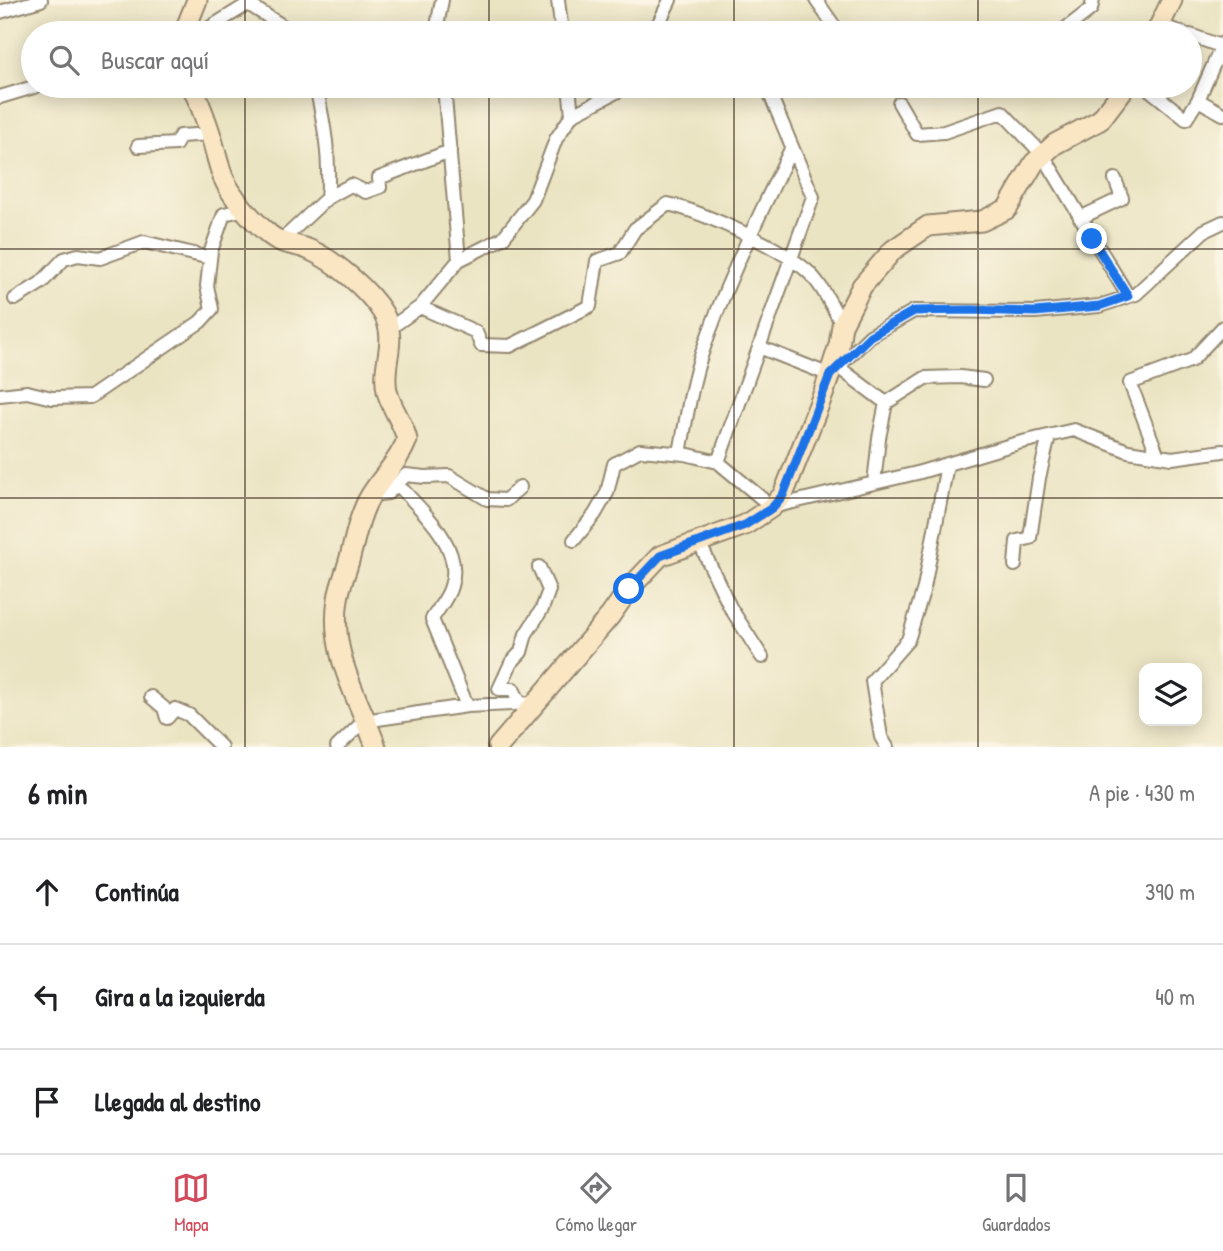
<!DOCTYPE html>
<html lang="es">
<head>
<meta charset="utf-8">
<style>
	:root { --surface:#fff; --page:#f2f2f2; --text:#202124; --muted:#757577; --line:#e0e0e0; --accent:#d1495b }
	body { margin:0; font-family:"Patrick Hand",sans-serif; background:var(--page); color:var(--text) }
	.controls { position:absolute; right:21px; bottom:21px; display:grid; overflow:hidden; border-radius:14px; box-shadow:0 4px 18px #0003 }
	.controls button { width:63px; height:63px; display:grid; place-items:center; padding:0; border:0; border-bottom:2px solid var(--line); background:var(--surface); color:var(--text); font:35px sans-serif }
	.stop { position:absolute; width:21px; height:21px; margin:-16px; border:5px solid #1a73e8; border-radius:50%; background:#fff }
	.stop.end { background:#1a73e8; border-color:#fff; box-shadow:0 2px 7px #0008 }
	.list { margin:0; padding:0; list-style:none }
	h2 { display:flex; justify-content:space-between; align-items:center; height:91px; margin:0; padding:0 28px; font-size:30px }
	h2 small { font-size:23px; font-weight:400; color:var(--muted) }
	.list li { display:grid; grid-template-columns:46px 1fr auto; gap:21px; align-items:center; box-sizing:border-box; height:105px; padding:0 28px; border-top:2px solid var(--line) }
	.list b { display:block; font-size:26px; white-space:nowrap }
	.list em { font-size:23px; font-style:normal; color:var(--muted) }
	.icon { flex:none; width:38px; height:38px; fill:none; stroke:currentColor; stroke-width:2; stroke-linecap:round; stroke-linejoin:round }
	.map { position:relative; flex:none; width:1223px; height:747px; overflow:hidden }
	.search { position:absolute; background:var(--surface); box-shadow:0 4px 18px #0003; left:21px; right:21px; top:21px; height:77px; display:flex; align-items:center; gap:18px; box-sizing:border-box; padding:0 24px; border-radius:38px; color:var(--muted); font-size:26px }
	.sheet { height:406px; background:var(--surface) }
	nav { display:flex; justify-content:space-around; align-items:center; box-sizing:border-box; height:98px; border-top:2px solid var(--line); background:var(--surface); font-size:19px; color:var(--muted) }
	nav a { display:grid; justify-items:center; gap:4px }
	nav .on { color:var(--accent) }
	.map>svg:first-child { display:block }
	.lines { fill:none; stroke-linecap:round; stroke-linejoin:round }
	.street-casing { stroke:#938770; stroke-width:16 }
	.secondary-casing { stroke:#938770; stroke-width:23 }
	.street { stroke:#fff; stroke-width:12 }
	.secondary { stroke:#fbe6c4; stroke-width:19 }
	.route { stroke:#1a73e8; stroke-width:9 }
	.grid { fill:none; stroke:#3b2a1e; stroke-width:2; stroke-opacity:0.55 }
</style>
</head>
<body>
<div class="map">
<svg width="1223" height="747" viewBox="0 0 1223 747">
	<rect width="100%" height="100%" fill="#fcf5e5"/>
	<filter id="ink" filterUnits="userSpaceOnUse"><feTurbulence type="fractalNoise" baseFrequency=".0143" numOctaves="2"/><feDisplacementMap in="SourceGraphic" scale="14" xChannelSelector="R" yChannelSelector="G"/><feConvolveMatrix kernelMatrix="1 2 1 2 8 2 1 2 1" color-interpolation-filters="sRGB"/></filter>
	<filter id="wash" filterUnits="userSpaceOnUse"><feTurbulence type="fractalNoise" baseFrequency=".00686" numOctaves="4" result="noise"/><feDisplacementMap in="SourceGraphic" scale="28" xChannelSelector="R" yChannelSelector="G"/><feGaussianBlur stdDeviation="1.57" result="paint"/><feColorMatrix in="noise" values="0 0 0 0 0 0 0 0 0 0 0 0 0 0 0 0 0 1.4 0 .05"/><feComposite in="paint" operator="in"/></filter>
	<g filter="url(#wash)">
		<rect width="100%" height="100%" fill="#ebe4c3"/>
	</g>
	<g filter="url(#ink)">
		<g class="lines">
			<g class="street-casing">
				<path id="street" d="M 558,0 L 562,33
					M 816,0 L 839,33
					M 248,4 L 289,30 L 308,33
					M 0,12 L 41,0
					M 1159,25 L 1183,33
					M 201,33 L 248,4 L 250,0
					M 440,33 L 438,21 L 442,0
					M 654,33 L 670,0
					M 1060,33 L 1091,9 L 1093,0
					M 1190,35 L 1223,47
					M 569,86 L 572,115
					M 797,86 L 770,94 L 813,197 L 718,462 L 772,507 L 917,473 L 1018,443 L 1074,430 L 1128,451 L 1172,458 L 1223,451
					M 1145,86 L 1186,119 L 1198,100 L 1223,114
					M 0,97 L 37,86
					M 1198,100 L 1223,43
					M 899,103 L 917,134 L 944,132 L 1002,112 L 1043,155 L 1128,296
					M 138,146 L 176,144 L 180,136 L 211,134
					M 327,198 L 351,185 L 366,192 L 380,187 L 379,178 L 450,151
					M 1080,218 L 1122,198 L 1115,179
					M 281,241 L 327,198 C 331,160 324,123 316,86
					M 459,260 L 503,238 L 533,200 L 556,139 L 572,115 L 628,86
					M 15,299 L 41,283 L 64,259 L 78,255 L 100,258 L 144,242 L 210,258
					M 420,307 L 476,332 L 481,345 L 510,346 L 590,306 L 597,261 L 620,253 L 635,229 L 668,204 C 702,212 792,251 814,278 C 825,291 834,309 842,325
					M 390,328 L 420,307 L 459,260 L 444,86
					M 759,347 L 830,375 L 870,336 L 914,311 L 1035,312 L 1099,306 L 1136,294 L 1204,231 L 1223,222
					M 838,367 L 886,403
					M 0,395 L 27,392 L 52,398 L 90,397 L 200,322 L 212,309 L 207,286 L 211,251 L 224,214 L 245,209
					M 680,453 C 686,422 690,390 700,359 C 724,286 759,216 792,147
					M 1158,456 L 1130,383 L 1192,360 L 1223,327
					M 874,483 L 879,438 L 886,403 L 925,378 L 960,377 L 984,380
					M 397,484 C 421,510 464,546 451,586 C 448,598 438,609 432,619 L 467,706
					M 370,495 L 388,493 L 406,475 L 425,477 L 449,476 L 487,499 L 506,500 L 520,487
					M 574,540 L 595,514 L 607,493 L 614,464 L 640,450 L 685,454 L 718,462
					M 699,542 L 730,607 L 762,657
					M 1015,565 L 1017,541 L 1030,538 L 1039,478 L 1049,436
					M 151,697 L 164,708 L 167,718 L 175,709 L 189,715 L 221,747
					M 520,703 L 513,689 L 499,689 L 511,663 L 521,652 L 526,634 L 542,609 L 549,590 L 539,567
					M 337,747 L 364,721 L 467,706 L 536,703
					M 887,747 L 881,737 L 872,681 L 908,640 L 924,588 L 947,465"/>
			</g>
			<g class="secondary-casing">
				<path id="secondary" d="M 184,33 L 197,0
					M 1156,33 L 1172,0
					M 192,86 C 199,102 206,119 211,136 C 215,149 218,164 223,177 C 232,198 253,221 270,235 C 282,245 297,244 310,250 C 335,261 369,290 383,313 C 399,342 381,362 387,391 C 391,409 404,423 407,440 C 398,464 378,480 367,502 C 357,523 357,532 351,553 C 348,568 340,584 338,599 C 329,655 359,698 376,747
					M 498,747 L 610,616 L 629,589 L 660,556 L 745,525 L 772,507 L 783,495 L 824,392 L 839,345 L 842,325 L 862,286 L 893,250 L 928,226 L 982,221 L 1007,209 L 1034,163 L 1055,144 L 1100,120 L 1126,86"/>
			</g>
			<use href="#street" class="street"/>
			<use href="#secondary" class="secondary"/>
		</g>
	</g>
	<g class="lines" filter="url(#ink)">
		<path class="route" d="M 629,589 L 660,556 L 745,525 L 772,508 L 783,495 L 830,375 L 870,336 L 914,311 L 970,310 L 1035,312 L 1099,306 L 1128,296 L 1092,239"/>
	</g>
	<path class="grid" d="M 245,0 L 245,33M 489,0 L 489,33M 734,0 L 734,33M 978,0 L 978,33M 245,86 L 245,747M 489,86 L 489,747M 734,86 L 734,747M 978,86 L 978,747M 0,249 L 1223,249M 0,498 L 1223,498"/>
</svg>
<div class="controls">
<button><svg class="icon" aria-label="layers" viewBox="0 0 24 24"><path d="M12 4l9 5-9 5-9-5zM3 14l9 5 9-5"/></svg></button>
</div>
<div class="stop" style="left:629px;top:589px"></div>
<div class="stop end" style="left:1092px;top:239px"></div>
<div class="search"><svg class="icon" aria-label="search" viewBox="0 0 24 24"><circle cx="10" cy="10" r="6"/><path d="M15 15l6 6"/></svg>Buscar aquí</div>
</div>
<section class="sheet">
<h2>6 min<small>A pie · 430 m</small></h2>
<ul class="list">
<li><svg class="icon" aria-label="ahead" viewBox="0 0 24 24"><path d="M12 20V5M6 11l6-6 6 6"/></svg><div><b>Continúa</b></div><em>390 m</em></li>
<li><svg class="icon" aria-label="left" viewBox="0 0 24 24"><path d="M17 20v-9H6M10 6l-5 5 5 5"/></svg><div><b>Gira a la izquierda</b></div><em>40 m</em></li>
<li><svg class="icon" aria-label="arrive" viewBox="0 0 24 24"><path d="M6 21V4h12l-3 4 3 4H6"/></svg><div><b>Llegada al destino</b></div></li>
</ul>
</section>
<nav>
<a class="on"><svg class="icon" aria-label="map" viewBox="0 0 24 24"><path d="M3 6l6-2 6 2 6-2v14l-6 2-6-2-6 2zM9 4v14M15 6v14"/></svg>Mapa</a>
<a><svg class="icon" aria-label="directions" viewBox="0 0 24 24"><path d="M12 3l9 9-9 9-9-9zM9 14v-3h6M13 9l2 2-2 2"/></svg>Cómo llegar</a>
<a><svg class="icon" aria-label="saved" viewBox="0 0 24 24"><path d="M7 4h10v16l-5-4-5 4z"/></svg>Guardados</a>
</nav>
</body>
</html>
